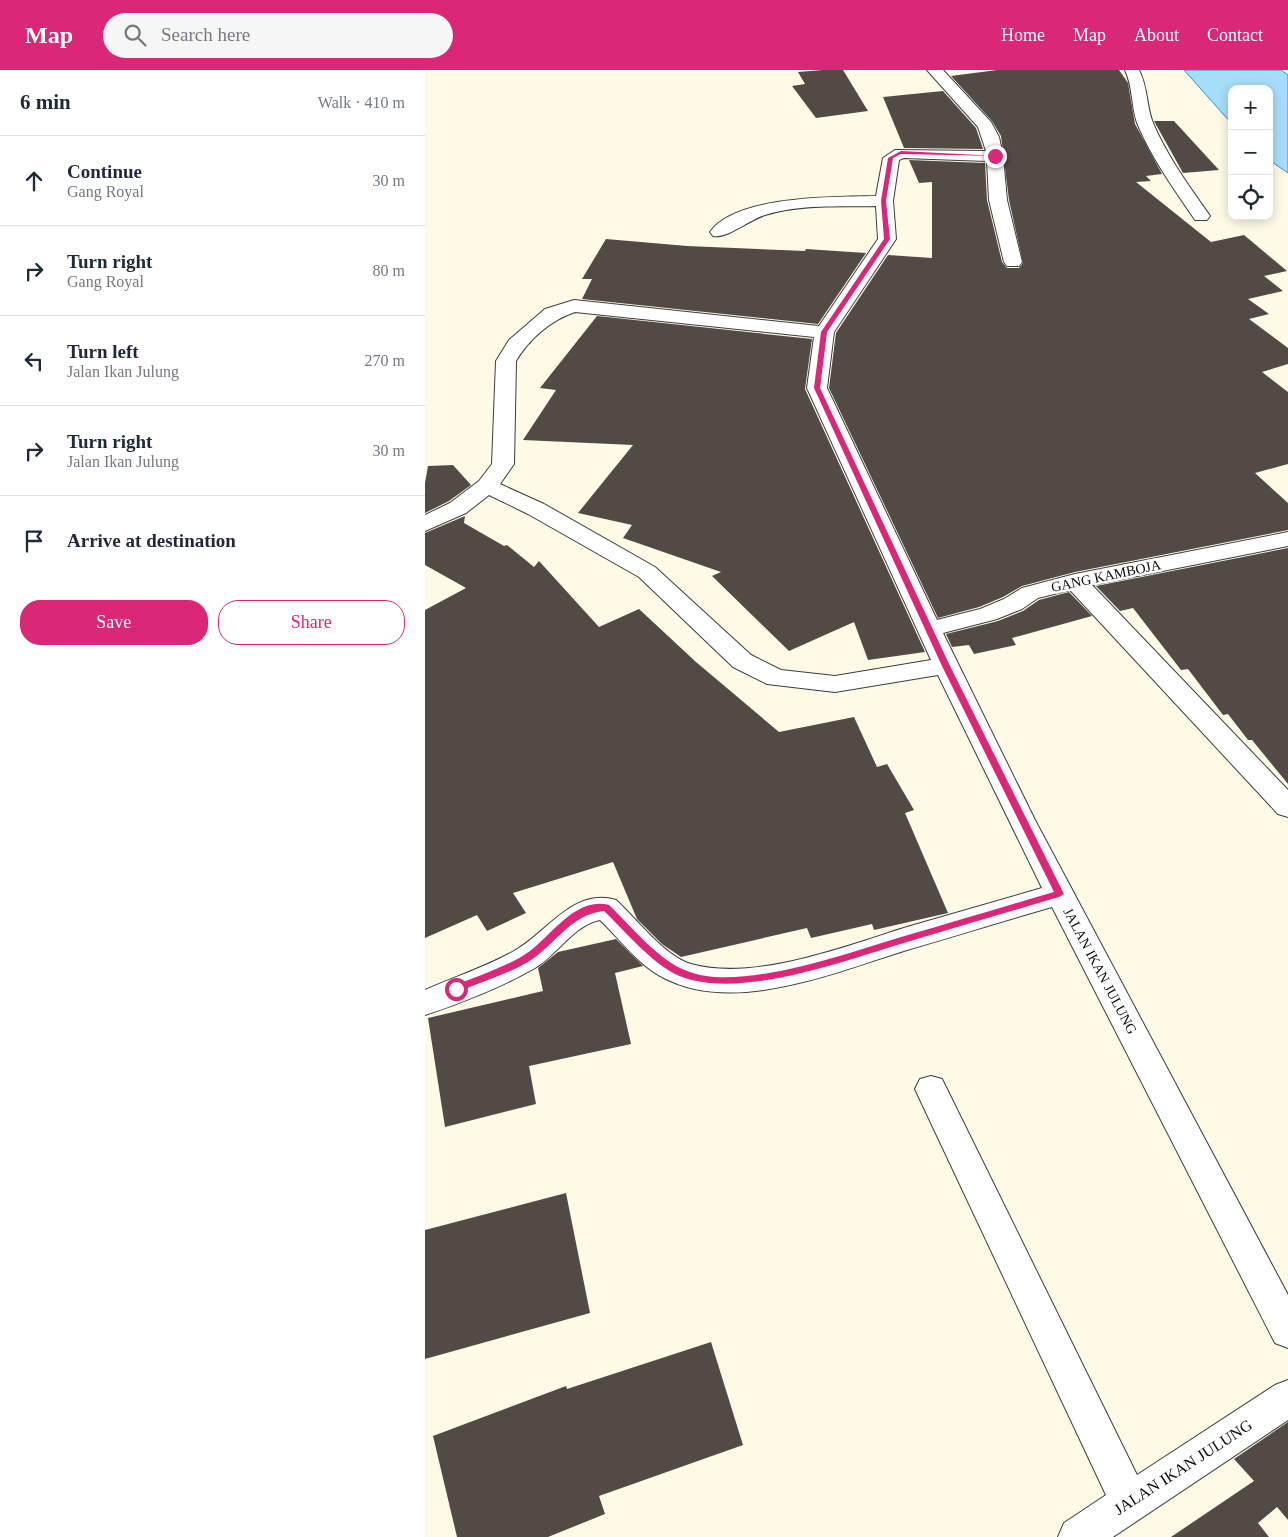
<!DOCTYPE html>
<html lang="en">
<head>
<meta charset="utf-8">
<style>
	:root { --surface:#fff; --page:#f6f6f7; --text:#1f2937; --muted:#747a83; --line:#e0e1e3; --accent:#db2777 }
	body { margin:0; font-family:"Times New Roman",serif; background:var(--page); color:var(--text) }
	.controls { position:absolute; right:15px; top:15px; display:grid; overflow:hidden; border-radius:10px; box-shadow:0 2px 12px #0003 }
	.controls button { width:45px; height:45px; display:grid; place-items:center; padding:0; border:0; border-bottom:1px solid var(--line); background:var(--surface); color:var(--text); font:25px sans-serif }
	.stop { position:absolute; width:15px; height:15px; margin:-11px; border:4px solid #db2777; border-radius:50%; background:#fff }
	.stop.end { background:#db2777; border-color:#fff; box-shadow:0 1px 5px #0008 }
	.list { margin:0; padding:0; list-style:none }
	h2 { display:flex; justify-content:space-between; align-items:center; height:65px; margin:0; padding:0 20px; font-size:21px }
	h2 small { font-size:16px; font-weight:400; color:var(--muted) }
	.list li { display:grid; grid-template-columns:32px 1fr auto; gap:15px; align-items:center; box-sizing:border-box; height:90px; padding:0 20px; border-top:1px solid var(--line) }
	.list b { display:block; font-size:19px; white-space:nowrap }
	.list p { margin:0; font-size:16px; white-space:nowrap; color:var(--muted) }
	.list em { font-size:16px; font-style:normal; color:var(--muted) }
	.actions { display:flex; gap:10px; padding:15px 20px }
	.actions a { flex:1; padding:11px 0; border:1px solid var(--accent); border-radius:20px; text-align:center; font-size:18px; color:var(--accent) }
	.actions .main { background:var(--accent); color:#fff }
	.icon { flex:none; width:28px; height:28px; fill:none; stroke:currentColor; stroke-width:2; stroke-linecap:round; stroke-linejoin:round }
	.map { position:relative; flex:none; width:863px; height:1467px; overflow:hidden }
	header { display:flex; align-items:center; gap:30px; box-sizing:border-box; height:70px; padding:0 25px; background:var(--accent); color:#fff }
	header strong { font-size:24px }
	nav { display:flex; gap:28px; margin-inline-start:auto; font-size:18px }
	.search { width:350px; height:45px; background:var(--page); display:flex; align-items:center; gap:12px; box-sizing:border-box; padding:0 18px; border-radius:28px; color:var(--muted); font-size:19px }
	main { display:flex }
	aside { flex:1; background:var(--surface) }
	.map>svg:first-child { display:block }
	.water { fill:#a6ddfb; stroke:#2895d7 }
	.building { fill:#534a45 }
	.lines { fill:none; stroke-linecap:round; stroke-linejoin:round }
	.minor-casing { stroke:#3d3d3d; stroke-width:2 }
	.minor { fill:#fff; fill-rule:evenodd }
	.route { fill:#db2777 }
	.labels { text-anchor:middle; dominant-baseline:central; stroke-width:5; stroke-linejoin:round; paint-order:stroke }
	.street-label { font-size:14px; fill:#0a0a0a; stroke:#fff }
	.near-street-label { font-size:16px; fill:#0a0a0a; stroke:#fff }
</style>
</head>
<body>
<header>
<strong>Map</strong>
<div class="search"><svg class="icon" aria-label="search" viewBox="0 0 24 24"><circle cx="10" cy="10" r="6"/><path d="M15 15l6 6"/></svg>Search here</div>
<nav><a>Home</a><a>Map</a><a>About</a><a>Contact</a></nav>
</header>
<main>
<aside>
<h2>6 min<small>Walk · 410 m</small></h2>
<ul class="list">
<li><svg class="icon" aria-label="ahead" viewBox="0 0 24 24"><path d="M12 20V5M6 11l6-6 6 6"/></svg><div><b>Continue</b><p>Gang Royal</p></div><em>30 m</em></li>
<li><svg class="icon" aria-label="right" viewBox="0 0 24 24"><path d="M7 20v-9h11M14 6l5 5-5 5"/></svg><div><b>Turn right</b><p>Gang Royal</p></div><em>80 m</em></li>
<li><svg class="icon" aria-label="left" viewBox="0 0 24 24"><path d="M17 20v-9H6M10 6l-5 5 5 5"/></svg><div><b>Turn left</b><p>Jalan Ikan Julung</p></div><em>270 m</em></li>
<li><svg class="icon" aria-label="right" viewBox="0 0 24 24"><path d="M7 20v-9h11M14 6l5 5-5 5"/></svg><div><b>Turn right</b><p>Jalan Ikan Julung</p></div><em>30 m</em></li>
<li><svg class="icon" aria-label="arrive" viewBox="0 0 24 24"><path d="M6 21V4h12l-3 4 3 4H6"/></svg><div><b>Arrive at destination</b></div></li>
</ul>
<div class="actions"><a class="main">Save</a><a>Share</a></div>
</aside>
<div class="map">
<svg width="863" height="1467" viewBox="0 0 863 1467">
	<rect width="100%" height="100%" fill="#fffae6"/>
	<path class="water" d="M 759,0 L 856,0 L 863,5 L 863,103 L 844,90 L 844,19 L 807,19 L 807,54 Z"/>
	<path class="building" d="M 398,0 L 418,0 L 443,41 L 391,48 L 367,16 L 380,14 L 373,2 Z
		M 572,0 L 694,0 L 703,13 L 710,54 L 737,104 L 721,106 L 726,111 L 711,112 L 786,172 L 819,165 L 862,201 L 839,206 L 858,221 L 823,229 L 844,244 L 824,249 L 863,278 L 863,294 L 837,302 L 863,322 L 863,394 L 830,403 L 863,433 L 863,460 L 650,502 L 597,516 L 578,527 L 554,537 L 513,548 L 404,318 L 411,263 L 463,185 L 507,188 L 507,112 L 494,113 L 484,90 L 560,93 L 562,130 L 577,192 L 582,198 L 594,198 L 598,193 L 584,130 L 576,66 L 567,51 L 526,6 Z
		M 518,21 L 551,58 L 558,79 L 479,78 L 458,27 Z
		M 729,51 L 749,51 L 794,100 L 758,103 Z
		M 181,169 L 262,176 L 380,181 L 381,179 L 441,183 L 393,254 L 157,229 L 167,209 L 157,209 Z
		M 172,246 L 387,269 L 380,319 L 500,582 L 443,590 L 429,552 L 364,581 L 287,506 L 296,502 L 198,468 L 207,455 L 153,443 L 208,375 L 98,370 L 131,320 L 115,318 Z
		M 28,395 L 46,415 L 24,431 L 0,443 L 0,413 L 3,396 Z
		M 40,446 L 39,453 L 79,476 L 82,475 L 109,497 L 114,491 L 174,557 L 214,539 L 271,592 L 354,662 L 429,647 L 452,697 L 462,694 L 489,740 L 480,743 L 523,843 L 449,860 L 447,854 L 386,868 L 382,858 L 256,887 L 237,874 L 212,849 L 188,792 L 88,823 L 101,843 L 62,861 L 52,845 L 0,868 L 0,540 L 41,518 L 0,495 L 0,463 Z
		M 863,478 L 863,714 L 827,670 L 823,670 L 803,644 L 798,645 L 763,599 L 756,600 L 708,538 L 695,541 L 671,516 Z
		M 644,522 L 667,546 L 587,568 L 591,575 L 549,584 L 544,575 L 527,577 L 521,564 L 573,551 L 598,541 L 614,530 Z
		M 191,869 L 218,896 L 190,903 L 206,974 L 104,996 L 111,1034 L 20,1057 L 3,948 L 118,921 L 113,898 L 133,882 Z
		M 141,1123 L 165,1243 L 0,1289 L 0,1160 Z
		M 286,1272 L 318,1375 L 174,1426 L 180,1444 L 123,1467 L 32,1467 L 8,1366 L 141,1316 L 142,1319 Z
		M 863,1352 L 863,1450 L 852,1437 L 833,1453 L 844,1467 L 746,1467 L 829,1411 L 809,1389 Z"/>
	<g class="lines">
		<g class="minor-casing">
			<path id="minor" d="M 502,0 L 518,0 L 566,52 L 574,67 L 578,86 L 582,130 L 597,192 L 594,196 L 582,196 L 579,192 L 564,130 L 562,91 L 479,88 L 474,90 L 468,131 L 471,169 L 409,262 L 402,318 L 512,550 L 555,539 L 579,529 L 597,518 L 650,504 L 863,462 L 863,476 L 667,515 L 863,720 L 863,747 L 853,744 L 645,520 L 613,528 L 597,539 L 572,549 L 518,563 L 610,750 L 863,1225 L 863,1278 L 850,1273 L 627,837 C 578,851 530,866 482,880 C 411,902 310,945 239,908 C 213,895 196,870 175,850 C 149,855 132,885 110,898 C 79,916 34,934 0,945 L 0,920 C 29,907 61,897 89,881 C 122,863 148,817 191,830 C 212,849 239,886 266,894 C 329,912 421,876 482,857 C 527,844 572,831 617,818 L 513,605 L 410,622 L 342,614 L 308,597 L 214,507 L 103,444 L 64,425 L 41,443 L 0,461 L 0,445 L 25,433 L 54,411 L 67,394 L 71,291 L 84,270 L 120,239 L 149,230 L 394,256 L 453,169 L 451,136 C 414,137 375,134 340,145 C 324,150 302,169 288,166 L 285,162 C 311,125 411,127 451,126 L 458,88 L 470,80 L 561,81 L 553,57 ZM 150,242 L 389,267 L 382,318 L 506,590 L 410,606 L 356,600 L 326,585 L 230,497 L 119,434 L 75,414 L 89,394 L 91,291 C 104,269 126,250 150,242 Z
				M 700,0 L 714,0 C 723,17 721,35 728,53 C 742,86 764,116 785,146 L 782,150 L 770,150 C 749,119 726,87 712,53 C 706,35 708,17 700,0 Z
				M 506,1006 L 517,1009 L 712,1405 L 850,1315 L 863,1310 L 863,1350 L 688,1467 L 633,1467 L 639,1453 L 681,1425 L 490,1019 L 495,1009 Z"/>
		</g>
		<use href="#minor" class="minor"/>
	</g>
	<path class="route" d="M 476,81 L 573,86 L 476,84 L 468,88 L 461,131 L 465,169 L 402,262 L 395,318 L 525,596 L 639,824 L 634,827 C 583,842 532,857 482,872 C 421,890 321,928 260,908 C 231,899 201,862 179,841 C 145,844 130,876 103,892 C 82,904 57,912 35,921 L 28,921 L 28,916 C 50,907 75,899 96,887 C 124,872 147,826 184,835 C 206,856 234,891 262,901 C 316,923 428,881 483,865 C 532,851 581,836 629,822 L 517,596 L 389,318 L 396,262 L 459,169 L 456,131 L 463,88 Z"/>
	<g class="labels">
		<g class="street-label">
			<text transform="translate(681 506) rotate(-12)">GANG KAMBOJA</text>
			<text transform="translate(675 901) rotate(62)">JALAN IKAN JULUNG</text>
		</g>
		<g class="near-street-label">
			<text transform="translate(758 1397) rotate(-33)">JALAN IKAN JULUNG</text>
		</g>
	</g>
</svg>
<div class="controls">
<button>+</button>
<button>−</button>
<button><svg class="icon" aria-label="locate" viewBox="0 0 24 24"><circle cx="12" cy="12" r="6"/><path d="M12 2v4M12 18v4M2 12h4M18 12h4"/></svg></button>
</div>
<div class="stop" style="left:31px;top:919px"></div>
<div class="stop end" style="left:570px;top:86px"></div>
</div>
</main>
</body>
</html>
